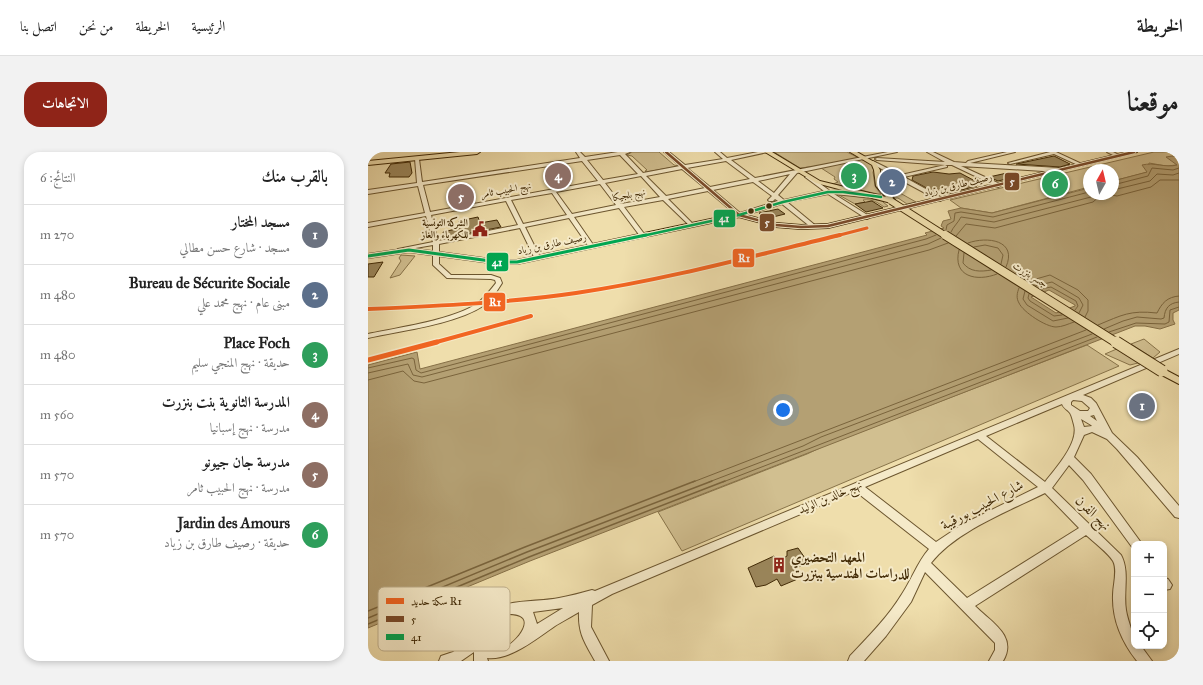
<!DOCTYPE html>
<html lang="ar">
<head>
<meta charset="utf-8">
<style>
	:root { --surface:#fff; --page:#f2f2f2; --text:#222; --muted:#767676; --line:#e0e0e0; --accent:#8f2418 }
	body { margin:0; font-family:"IM FELL Great Primer",Amiri,serif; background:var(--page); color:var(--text); direction:rtl }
	.controls { position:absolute; right:12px; bottom:12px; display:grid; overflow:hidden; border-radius:8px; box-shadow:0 2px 6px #0003 }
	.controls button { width:36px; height:36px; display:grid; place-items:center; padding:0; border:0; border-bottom:1px solid var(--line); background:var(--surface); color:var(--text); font:20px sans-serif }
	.compass { position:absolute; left:715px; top:12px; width:36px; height:36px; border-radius:50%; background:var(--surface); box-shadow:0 2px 6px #0003; rotate:8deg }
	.you { position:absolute; left:415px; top:258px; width:14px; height:14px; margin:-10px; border:3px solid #fff; border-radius:50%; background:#1a73e8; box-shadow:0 0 0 6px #1a73e833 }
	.badge { display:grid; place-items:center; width:26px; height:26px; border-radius:50%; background:var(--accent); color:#fff; font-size:13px; font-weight:700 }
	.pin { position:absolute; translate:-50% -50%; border:2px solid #fff; box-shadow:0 1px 4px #0006 }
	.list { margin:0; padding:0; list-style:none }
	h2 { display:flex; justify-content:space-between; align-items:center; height:52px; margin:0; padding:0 16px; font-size:17px }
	h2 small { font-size:13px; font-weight:400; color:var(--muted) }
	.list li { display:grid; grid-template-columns:26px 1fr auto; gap:12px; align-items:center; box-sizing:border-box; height:60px; padding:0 16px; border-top:1px solid var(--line) }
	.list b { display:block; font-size:15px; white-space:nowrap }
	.list p { margin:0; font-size:13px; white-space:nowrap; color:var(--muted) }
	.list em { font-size:13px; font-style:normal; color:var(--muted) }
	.icon { flex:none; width:22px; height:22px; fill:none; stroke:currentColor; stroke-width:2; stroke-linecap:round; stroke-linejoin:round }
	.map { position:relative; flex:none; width:811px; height:509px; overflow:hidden; direction:ltr; border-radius:16px }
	header { display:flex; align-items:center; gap:24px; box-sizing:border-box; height:56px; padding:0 20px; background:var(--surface); border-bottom:1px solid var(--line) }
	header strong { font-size:19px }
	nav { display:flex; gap:22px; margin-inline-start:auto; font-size:14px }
	.intro { display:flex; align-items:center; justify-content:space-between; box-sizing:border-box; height:96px; padding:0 24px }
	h1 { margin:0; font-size:28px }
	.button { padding:10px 18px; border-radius:16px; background:var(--accent); color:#fff; font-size:14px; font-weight:700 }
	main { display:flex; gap:24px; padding:0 24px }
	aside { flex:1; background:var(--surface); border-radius:16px; box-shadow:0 2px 6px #0003 }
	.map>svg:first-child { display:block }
	.green { fill:#d1bf90; stroke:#88744a }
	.water { fill:#b4a073; stroke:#867047; fill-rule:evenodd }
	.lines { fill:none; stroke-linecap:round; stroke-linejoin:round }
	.shore-far1 { stroke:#7a643c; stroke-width:1 }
	.shore { stroke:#7a643c; stroke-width:1.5 }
	.building { fill:#9b875c; stroke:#402905 }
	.minor-casing { stroke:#6c562f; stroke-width:2 }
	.major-casing { stroke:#402905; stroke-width:2 }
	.minor { fill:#f5eac9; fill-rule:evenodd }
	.major { fill:#efdeac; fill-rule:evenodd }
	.major-bridge-far2-casing { stroke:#402905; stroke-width:8; stroke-linecap:butt }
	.major-bridge-far1-casing { stroke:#402905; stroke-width:10; stroke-linecap:butt }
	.major-bridge-casing { stroke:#402905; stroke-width:13; stroke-linecap:butt }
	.major-bridge-far2 { stroke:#efdeac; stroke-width:6 }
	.major-bridge-far1 { stroke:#efdeac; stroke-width:8 }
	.major-bridge { stroke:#efdeac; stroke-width:11 }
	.bus-1-casing { stroke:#f5eac9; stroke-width:4.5 }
	.bus-2-far1-casing { stroke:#f5eac9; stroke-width:4.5 }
	.bus-2-casing { stroke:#f5eac9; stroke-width:5.5 }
	.bus-1 { stroke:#7a4b2a; stroke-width:2.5 }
	.bus-2-far1 { stroke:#00a651; stroke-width:2.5 }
	.bus-2 { stroke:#00a651; stroke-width:3 }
	.rail-1-far2-casing { stroke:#f5eac9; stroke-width:5 }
	.rail-1-far1-casing { stroke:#f5eac9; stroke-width:6 }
	.rail-1-casing { stroke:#f5eac9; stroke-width:8 }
	.rail-1-far2 { stroke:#f26522; stroke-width:3 }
	.rail-1-far1 { stroke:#f26522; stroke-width:4 }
	.rail-1 { stroke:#f26522; stroke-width:5 }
	.bus-dot { fill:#402905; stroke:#f5eac9; stroke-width:1.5 }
	.labels { text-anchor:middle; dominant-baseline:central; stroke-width:4; stroke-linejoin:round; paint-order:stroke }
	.far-street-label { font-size:10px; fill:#402905; stroke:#f5eac9 }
	.far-poi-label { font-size:10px; font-weight:bold; fill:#402905; stroke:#f5eac9; text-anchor:end }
	.street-label { font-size:12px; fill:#402905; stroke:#f5eac9 }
	.near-street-label { font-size:14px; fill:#402905; stroke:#f5eac9 }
	.near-poi-label { font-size:14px; font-weight:bold; fill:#402905; stroke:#f5eac9; text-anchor:start }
	.key { fill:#f5eac9; stroke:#bfb08e; stroke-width:1 }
	.key-label { font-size:11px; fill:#402905 }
	.line-badge { stroke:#f5eac9; stroke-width:1.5 }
	.badge-label { font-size:11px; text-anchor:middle; font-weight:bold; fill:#fff }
</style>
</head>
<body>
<header>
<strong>الخريطة</strong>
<nav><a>الرئيسية</a><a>الخريطة</a><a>من نحن</a><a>اتصل بنا</a></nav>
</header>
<div class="intro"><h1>موقعنا</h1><a class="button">الاتجاهات</a></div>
<main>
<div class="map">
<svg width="811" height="509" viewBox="0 0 811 509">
	<rect width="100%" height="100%" fill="#efdeac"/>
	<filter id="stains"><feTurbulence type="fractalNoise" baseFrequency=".005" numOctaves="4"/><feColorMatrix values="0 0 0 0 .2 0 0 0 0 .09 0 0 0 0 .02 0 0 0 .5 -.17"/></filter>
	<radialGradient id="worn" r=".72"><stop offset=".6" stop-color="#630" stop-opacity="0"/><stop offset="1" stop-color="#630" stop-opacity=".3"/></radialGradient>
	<path class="green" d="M 264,0 L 291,0 L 306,13 L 311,14 L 278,20 L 277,19 L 279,18 L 264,4 L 259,3 Z
		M 406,0 L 479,0 L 505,13 L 504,15 L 506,18 L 505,20 L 507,34 L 513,42 L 510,42 L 465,32 L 470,30 L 466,27 L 467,25 L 450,14 L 432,16 Z
		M 786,0 L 811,0 L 811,5 L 804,4 L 809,13 L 798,14 L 781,11 L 780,20 L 745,29 L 745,18 L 721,18 L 721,35 L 624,61 L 593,56 L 582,48 Z
		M 514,32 L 516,32 L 548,50 L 539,52 L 530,46 L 527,46 Z
		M 473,42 L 515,49 L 515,50 L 520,54 L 516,55 C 509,50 504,47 495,48 L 497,50 L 487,52 L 471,43 Z
		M 33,103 L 47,104 L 32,123 L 22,126 L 33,109 L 31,106 Z
		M 776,187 L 792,200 L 785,206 L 763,192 Z
		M 719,193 L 751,214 L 314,399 L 290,360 L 439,302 L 456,294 Z
		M 751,196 L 774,210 L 762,213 L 737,202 Z"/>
	<path class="water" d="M 804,4 L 811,5 L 811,158 L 805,161 L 805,168 L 807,172 L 792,177 L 777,174 L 767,174 L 162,409 L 0,476 L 0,213 L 49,200 L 52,217 L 559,83 L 557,81 L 576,76 L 573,74 L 575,69 L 583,67 L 580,59 L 593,56 L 624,61 L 721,36 L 721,42 L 745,42 L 745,29 L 779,20 L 774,13 C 786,10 797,16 809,13 L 798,5 ZM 681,138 L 707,153 L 707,154 L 688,161 L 663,145 Z"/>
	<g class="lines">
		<path class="shore-far1" d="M 745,33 L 780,24 L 784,16 L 805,18 L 811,16
			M 745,38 L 782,29 L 789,22 L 805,23 L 811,21
			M 738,42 L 749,44 L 783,35 L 792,28 L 811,28
			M 578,78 L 579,73 L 586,69 L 587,61 L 593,60 L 625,65 L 721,40
			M 583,80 C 585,75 590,71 593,65 L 626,70 L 723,45 L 727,42
			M 588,84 L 598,72 L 627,76 L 725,50 L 734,42
			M 600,91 C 619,84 650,88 638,115
			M 606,95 L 617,93 L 630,96 L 635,103 L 633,112
			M 591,98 C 584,125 609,130 629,122
			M 596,101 L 595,111 C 602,120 612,120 623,118
			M 661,129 L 682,123 L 710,138 L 720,148 L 720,159 L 717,165
			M 667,134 L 684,130 L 711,146 L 715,153 L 711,161
			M 651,136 C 649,141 648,146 651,151 C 655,160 678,175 688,175 C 694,175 700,172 706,170
			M 673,137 L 683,135 L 708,149 L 710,154 L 707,158
			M 657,139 L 655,147 L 659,153 L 685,169 L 700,166
			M 661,142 L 660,146 L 662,149 L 686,164 L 694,163
			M 730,173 C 754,163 762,158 789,161 C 794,151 799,145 811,144
			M 736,177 L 755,169 L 769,165 L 793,167 L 796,166 C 797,156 801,151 811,150
			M 741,180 L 768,171 L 797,172 L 801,170 L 802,158 L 811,155
			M 0,216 L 44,206 L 46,207 L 48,218 L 53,221 L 558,87 L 568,83
			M 0,221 L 40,212 L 45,223 L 54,225 L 560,92 L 573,86
			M 0,228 L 35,219 L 46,229 L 56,231 L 561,98 L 580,91
			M 325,330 L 718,178
			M 341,330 L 435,294 L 453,285 L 724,182
			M 355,330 L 729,185"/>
		<path class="shore" d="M 0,459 L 157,395 L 327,329
			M 0,466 L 159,400 L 344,329
			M 0,472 L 161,405 L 357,329"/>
	</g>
	<path class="building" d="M 686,4 L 702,12 L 692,15 L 648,12 Z
		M 42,10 L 44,21 L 41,25 L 21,25 L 22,21 L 17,21 L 23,12 Z
		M 565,20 L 581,22 L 592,21 L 609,30 L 609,34 L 582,41 L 564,39 L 544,28 L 545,24 Z
		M 639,21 L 647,25 L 630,29 L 621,25 Z
		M 504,49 L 515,56 L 498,60 L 487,52 Z
		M 410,57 L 417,62 L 397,67 L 391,61 Z
		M 110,65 L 112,71 L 129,68 L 133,75 L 77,86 L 75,80 L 92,76 L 91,69 Z
		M 15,110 L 6,125 L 0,125 L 0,112 Z
		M 430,396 L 439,409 L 427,418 L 432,426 L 413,434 L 409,427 L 398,433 L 388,435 L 380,416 L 406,404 L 410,409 L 419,404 L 419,399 Z"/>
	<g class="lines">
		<g class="minor-casing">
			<path id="minor" d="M 208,0 L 212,0 L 217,5 L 250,0 L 262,0 L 257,2 L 275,21 L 312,14 L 296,0 L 301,0 L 317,13 L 355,7 L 347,0 L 352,0 L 359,6 L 390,0 L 400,0 L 363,8 L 387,26 L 520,0 L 529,0 L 429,21 L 410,43 L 416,48 L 456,39 L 437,25 L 442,24 L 462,39 L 477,38 L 498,42 L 498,44 L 496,45 L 466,42 L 501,64 L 501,66 L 499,67 L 460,42 L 419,50 L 448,74 L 448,76 L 444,76 L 414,52 L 371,65 L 340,39 L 300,47 L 325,72 L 325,74 L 323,75 L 295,48 L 256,55 L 277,83 L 274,85 L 272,84 L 251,56 L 206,65 L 226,94 L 223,96 L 221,95 L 201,66 L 157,75 L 172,105 L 169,107 L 166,105 L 152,76 L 71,92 L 71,112 L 83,123 L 123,123 L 132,126 L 134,131 C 129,139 123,149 115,154 C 88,172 32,179 0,186 L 0,182 C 29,176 90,167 111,150 C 118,144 123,137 128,131 L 127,128 L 123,127 L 79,126 L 65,113 L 65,93 L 30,99 L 30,97 L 65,90 L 58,64 L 0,75 L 0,71 L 57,61 L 50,34 L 0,42 L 0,38 L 49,31 L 47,7 L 49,6 L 51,7 L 54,30 L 212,6 ZM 252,3 L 270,22 L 235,28 L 219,8 ZM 214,9 L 230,29 L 62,60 L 55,33 ZM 358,9 L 382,27 L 342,35 L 319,16 ZM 314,17 L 337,36 L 298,44 L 278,24 ZM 422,22 L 406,41 L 390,29 ZM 273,24 L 292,45 L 253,52 L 237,31 ZM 385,30 L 404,44 L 400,48 L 401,49 L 405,49 L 407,47 L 410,49 L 372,61 L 345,38 ZM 232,32 L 248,53 L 204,62 L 188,40 ZM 184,41 L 199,63 L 155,72 L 143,48 ZM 138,49 L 150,73 L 70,89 L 63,63 Z
				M 559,0 L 565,0 L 586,10 L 598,11 L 600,9 L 639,0 L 647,0 L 602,11 L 691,16 L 694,18 L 691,20 L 593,14 L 632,32 L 632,34 L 630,35 L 584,13 L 577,13 L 579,14 L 579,15 L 536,25 L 574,46 L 574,48 L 572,49 L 531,27 L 519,27 L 511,31 L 508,29 L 516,25 L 526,24 L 503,11 L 503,9 L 505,9 L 533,23 L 577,13 L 509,8 L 507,7 L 509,6 L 577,10 Z
				M 682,0 L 688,0 L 716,13 L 712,14 L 686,2 L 642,12 L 640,11 Z
				M 739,0 L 745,0 L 753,4 L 749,5 Z
				M 811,197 L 811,202 L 715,243 L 723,246 L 728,251 L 744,281 L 769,305 L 811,354 L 811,366 L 807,365 L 749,297 L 739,287 L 724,280 L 716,283 L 706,305 L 723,322 L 774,392 L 766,392 L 766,396 L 764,395 L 715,328 L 701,313 L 684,336 L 753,403 C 762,420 755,439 758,458 C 760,471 766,480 766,494 L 773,494 L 784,509 L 769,509 C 754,490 744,468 745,443 C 745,433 750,418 745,409 C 740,401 726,390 718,383 L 607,454 C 623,470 650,484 635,509 L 621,509 L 627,498 L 627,491 L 557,420 L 543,450 L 518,484 L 496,509 L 480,509 L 482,504 C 500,485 520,465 534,442 C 544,427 549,411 561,397 L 487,339 L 244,442 L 224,453 L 223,475 L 241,509 L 227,509 C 217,491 210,482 211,460 C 203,465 195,469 187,474 C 169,486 142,509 119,506 L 120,509 L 106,509 L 106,500 L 93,509 L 71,509 L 73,504 L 85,500 L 105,486 C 109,443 161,452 191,446 C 202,444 213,441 224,438 L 227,439 ZM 705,248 L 714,249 L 722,256 L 720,259 L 712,259 L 703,253 L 703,250 ZM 694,252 C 696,257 699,257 702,261 C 704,264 705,270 706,273 C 711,291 688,316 677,330 L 618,284 ZM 726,263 L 729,269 L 722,264 ZM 713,267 L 723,273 L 724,274 L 716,275 ZM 610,287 L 670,335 L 595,372 L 568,390 L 497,335 ZM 677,341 L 711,376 L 599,446 L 563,411 C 588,379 641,359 677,341 ZM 195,456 L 169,472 L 165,460 ZM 140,462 C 145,462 151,462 155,466 C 162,475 145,492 137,495 C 133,496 128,496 124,495 L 118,488 C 119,474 127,467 140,462 Z
				M 796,426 L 800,427 L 804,433 L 802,437 L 796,438 Z"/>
		</g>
		<g class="major-casing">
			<path id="major" d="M 92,0 L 112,0 L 109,2 L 0,13 L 0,9 Z
				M 397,0 L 404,0 L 452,29 L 518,45 L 508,34 L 506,18 L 504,13 L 482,0 L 489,0 L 508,11 L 512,18 L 514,34 L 527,48 L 523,51 L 448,31 Z
				M 759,0 L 769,0 L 460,76 L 433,77 L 408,75 L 371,65 L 149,112 L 130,112 L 41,100 L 0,106 L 0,102 L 41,96 L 130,108 L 149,108 L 371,61 L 408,71 L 433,73 L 460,72 Z
				M 794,216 L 811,225 L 811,232 L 790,221 L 789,219 L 790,217 Z"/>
		</g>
		<use href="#minor" class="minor"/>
		<use href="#major" class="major"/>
		<g class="major-bridge-far2-casing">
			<path id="major-bridge-far2" d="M 523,49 L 578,84"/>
		</g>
		<g class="major-bridge-far1-casing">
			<path id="major-bridge-far1" d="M 577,83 L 749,191"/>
		</g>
		<g class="major-bridge-casing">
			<path id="major-bridge" d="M 748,190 L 794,219"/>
		</g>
		<use href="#major-bridge-far2" class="major-bridge-far2"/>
		<use href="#major-bridge-far1" class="major-bridge-far1"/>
		<use href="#major-bridge" class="major-bridge"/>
		<g class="bus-1-casing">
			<path id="bus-1" d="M 298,0 L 371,63 L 408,73 L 433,75 L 460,74 L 766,0"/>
		</g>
		<g class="bus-2-far1-casing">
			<path id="bus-2-far1" d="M 274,84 L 371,63 L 415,50 L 460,40 L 475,40 L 513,45"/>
		</g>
		<g class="bus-2-casing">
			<path id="bus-2" d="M 0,104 L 41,98 L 130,110 L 149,110 L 278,83"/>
		</g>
		<use href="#bus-1" class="bus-1"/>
		<use href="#bus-2-far1" class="bus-2-far1"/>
		<use href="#bus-2" class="bus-2"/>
		<g class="rail-1-far2-casing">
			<path id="rail-1-far2" d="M 468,84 L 499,76"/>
		</g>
		<g class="rail-1-far1-casing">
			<path id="rail-1-far1" d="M 0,157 C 70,154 140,151 208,141 C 297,128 385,104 472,83
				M 65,191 L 163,164"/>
		</g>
		<g class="rail-1-casing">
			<path id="rail-1" d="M 0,208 L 69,190"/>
		</g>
		<use href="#rail-1-far2" class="rail-1-far2"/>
		<use href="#rail-1-far1" class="rail-1-far1"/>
		<use href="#rail-1" class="rail-1"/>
	</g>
	<defs>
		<g id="civic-bare" transform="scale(1.2)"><path d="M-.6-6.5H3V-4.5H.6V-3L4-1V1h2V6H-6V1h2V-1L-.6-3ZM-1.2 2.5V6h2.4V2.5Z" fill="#8f2418" stroke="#f5eac9" stroke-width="2.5" paint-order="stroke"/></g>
		<g id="building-bare" transform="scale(1.2)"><path d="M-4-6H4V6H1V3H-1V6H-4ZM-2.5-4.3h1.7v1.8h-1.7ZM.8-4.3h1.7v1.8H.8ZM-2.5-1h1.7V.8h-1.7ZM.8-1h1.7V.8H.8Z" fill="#8f2418" stroke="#f5eac9" stroke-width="2.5" paint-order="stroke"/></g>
	</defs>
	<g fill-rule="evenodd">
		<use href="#civic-bare" x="112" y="77"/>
		<use href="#building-bare" x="411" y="413"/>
	</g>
	<g class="bus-dot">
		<circle cx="401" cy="54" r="3.5"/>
		<circle cx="383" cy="59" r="3.5"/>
	</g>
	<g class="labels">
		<g class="far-street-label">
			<text transform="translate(590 33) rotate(-14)">رصيف طارق بن زياد</text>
			<text transform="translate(138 38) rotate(-10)">نهج الحبيب ثامر</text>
			<text transform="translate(261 43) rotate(-11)">نهج بلجيكا</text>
			<text transform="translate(184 92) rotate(-12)">رصيف طارق بن زياد</text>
			<text transform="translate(662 123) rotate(32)">جسر بنزرت</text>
		</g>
		<g class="far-poi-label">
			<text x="100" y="71">الشركة التونسية<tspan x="100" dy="12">للكهرباء والغاز</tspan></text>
		</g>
		<g class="street-label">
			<text transform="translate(462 345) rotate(-23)">نهج خالد بن الوليد</text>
		</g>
		<g class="near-street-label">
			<text transform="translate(614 353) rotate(-28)">شارع الحبيب بورقيبة</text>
			<text transform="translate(725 361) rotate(44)">نهج الفرن</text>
		</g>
		<g class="near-poi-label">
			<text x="423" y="405">المعهد التحضيري<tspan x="423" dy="16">للدراسات الهندسية ببنزرت</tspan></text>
		</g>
	</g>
	<rect x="10" y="435" width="132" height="64" rx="6" class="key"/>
	<rect x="18" y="446" width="18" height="6" fill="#f26522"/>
	<rect x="18" y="464" width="18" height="6" fill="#7a4b2a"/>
	<rect x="18" y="482" width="18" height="6" fill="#00a651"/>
	<g class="key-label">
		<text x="43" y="453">سكة حديد R1</text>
		<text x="43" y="471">5</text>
		<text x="43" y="489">41</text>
	</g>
	<g class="line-badge">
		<rect x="636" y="20" width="16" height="19" rx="4" fill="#7a4b2a"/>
		<rect x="345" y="57" width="23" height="19" rx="4" fill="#00a651"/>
		<rect x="391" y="61" width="16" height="19" rx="4" fill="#7a4b2a"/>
		<rect x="364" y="96" width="23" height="20" rx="4" fill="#f26522"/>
		<rect x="118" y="100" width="23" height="20" rx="4" fill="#00a651"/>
		<rect x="115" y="140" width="23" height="20" rx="4" fill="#f26522"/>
	</g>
	<g class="badge-label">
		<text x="644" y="33">5</text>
		<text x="356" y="70">41</text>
		<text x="399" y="74">5</text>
		<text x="376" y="110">R1</text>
		<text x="129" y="114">41</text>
		<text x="127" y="154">R1</text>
	</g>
	<rect width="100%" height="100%" filter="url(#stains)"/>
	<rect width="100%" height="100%" fill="url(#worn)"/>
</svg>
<div class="controls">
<button>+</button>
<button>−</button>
<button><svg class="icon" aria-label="locate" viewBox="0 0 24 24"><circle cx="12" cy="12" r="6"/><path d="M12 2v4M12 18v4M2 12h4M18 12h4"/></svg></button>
</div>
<svg class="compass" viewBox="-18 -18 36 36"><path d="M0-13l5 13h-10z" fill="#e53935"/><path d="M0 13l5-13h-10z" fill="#767676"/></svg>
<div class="you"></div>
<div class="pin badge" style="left:774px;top:254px;background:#6b7280">1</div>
<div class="pin badge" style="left:524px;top:30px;background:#5c6f8a">2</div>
<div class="pin badge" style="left:486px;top:24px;background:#2e9e5b">3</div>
<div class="pin badge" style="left:190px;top:24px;background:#8d6e63">4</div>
<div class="pin badge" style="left:93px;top:45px;background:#8d6e63">5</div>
<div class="pin badge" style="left:687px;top:32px;background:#2e9e5b">6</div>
</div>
<aside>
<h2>بالقرب منك<small>النتائج: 6</small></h2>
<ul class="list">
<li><span class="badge" style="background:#6b7280">1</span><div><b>مسجد المختار</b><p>مسجد · شارع حسن مطالي</p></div><em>270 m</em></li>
<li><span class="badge" style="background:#5c6f8a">2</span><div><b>Bureau de Sécurite Sociale</b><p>مبنى عام · نهج محمد علي</p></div><em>480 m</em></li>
<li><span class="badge" style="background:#2e9e5b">3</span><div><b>Place Foch</b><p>حديقة · نهج المنجي سليم</p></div><em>480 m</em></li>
<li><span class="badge" style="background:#8d6e63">4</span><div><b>المدرسة الثانوية بنت بنزرت</b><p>مدرسة · نهج إسبانيا</p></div><em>560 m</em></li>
<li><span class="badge" style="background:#8d6e63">5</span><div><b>مدرسة جان جيونو</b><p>مدرسة · نهج الحبيب ثامر</p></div><em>570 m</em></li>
<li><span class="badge" style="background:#2e9e5b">6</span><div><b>Jardin des Amours</b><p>حديقة · رصيف طارق بن زياد</p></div><em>570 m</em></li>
</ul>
</aside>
</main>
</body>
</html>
